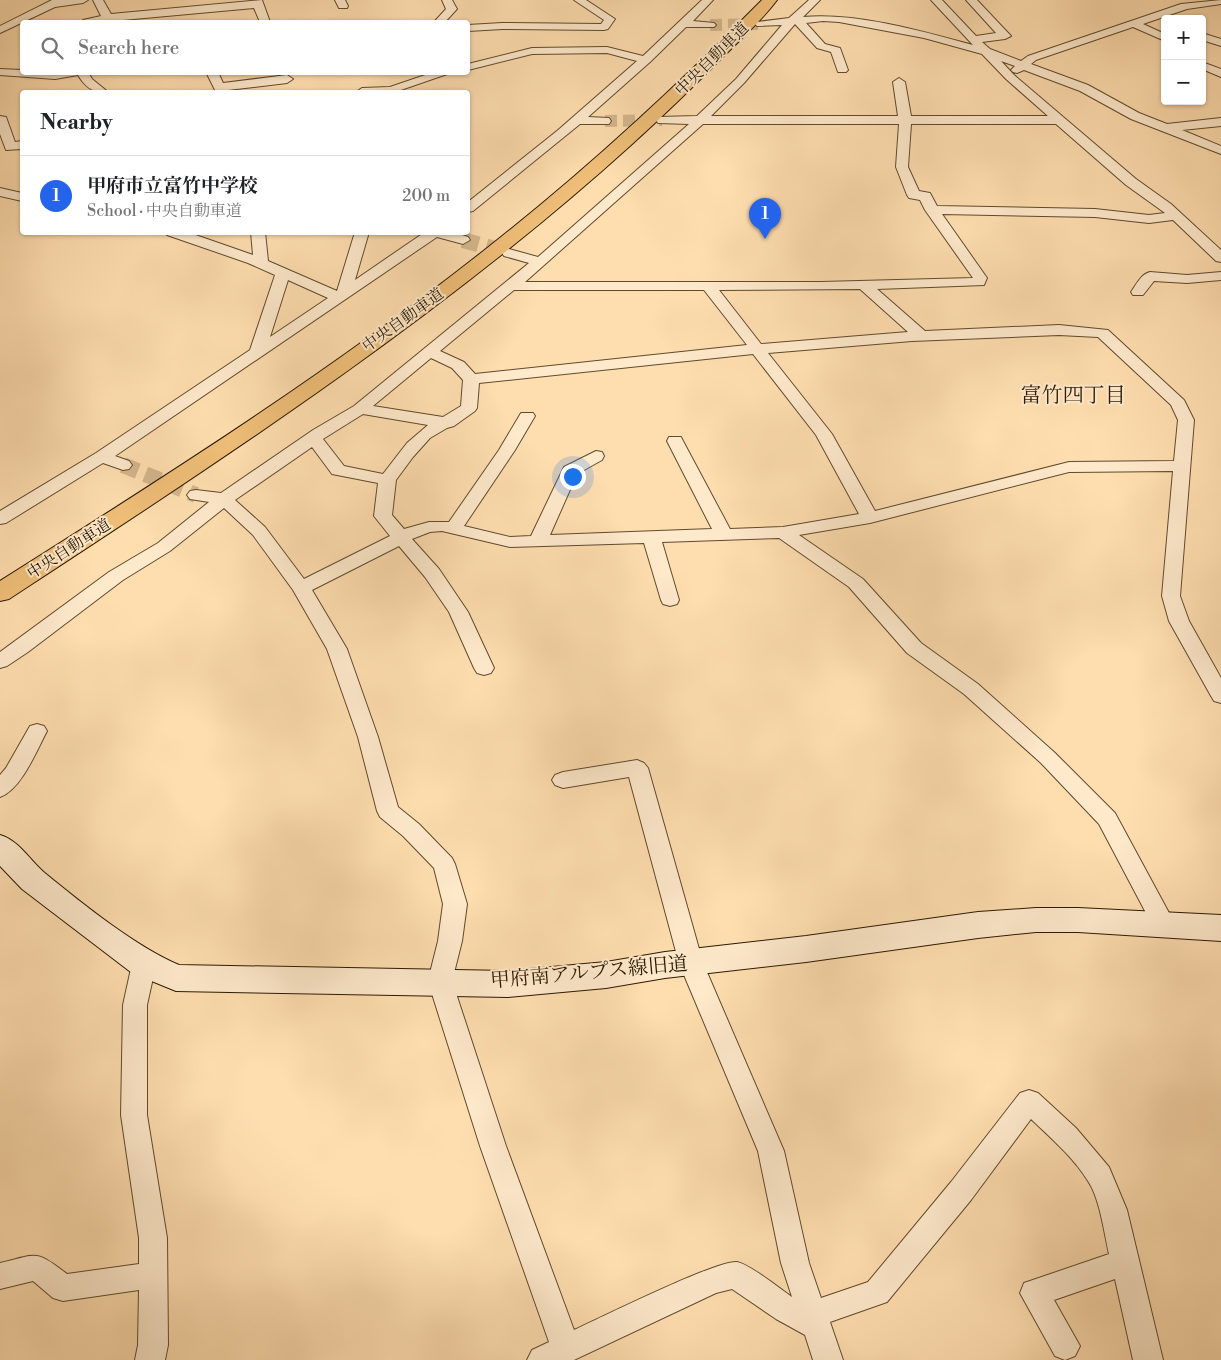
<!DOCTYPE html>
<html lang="en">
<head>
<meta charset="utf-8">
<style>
	:root { --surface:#fff; --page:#f6f6f6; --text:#202124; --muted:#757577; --line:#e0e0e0; --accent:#2563eb }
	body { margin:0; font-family:"Libre Bodoni","Noto Serif JP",serif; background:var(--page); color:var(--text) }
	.controls { position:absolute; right:15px; top:15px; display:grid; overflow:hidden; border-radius:5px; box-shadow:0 1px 4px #0004 }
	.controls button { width:45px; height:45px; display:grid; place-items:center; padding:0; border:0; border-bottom:1px solid var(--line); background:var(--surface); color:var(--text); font:25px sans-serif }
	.you { position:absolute; left:572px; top:476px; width:18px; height:18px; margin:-12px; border:4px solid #fff; border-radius:50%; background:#1a73e8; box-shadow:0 0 0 8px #1a73e833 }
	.badge { display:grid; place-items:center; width:32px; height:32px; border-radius:50%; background:var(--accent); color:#fff; font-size:16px; font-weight:700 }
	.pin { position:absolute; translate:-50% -41px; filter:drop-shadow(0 1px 2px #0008) }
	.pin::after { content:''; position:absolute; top:26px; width:18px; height:15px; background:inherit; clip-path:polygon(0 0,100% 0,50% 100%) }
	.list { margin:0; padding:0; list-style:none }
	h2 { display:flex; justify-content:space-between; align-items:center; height:65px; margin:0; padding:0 20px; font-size:21px }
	h2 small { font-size:16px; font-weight:400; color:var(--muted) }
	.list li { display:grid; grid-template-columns:32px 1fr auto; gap:15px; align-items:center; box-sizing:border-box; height:80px; padding:0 20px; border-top:1px solid var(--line) }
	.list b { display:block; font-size:19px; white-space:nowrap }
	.list p { margin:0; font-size:16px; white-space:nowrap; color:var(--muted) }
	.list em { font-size:16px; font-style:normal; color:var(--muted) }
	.icon { flex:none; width:28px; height:28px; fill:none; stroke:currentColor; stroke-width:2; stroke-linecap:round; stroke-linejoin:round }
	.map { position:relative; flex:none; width:1221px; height:1360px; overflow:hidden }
	.search { position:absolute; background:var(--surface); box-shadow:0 1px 4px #0004; left:20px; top:20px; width:450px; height:55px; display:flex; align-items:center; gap:12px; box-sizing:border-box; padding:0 18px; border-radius:5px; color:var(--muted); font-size:19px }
	.panel { position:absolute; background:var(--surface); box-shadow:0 1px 4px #0004; left:20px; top:90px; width:450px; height:145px; border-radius:5px }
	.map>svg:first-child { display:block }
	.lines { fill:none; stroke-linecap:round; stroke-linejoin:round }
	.street-tunnel-far1 { stroke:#d4b68c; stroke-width:12; stroke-dasharray:12 6; stroke-linecap:butt }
	.street-tunnel { stroke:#d4b68c; stroke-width:16; stroke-dasharray:16 8; stroke-linecap:butt }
	.street-casing { stroke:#5f4b2d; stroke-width:2 }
	.secondary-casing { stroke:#2a1a02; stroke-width:2 }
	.highway-casing { stroke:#2a1a02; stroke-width:2 }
	.street { fill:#fee9cb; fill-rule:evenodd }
	.secondary { fill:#fee9cb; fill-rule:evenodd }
	.highway { fill:#efbe78; fill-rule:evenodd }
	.labels { text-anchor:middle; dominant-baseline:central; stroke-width:4; stroke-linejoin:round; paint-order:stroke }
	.far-street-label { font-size:16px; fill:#2a1a02; stroke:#fee9cb }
	.street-label { font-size:20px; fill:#2a1a02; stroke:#fee9cb }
	.neighbourhood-label { font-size:21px; fill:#2a1a02; stroke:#fee9cb }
</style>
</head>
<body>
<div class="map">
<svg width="1221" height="1360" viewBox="0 0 1221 1360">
	<rect width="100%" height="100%" fill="#feddaf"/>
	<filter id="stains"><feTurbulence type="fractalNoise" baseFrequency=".004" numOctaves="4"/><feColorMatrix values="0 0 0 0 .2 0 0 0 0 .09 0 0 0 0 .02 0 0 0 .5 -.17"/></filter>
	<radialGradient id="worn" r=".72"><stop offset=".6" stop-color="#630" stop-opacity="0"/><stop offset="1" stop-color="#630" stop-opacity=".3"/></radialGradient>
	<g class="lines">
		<path class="street-tunnel-far1" d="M 710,25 L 761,24
			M 605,121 L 662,120"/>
		<path class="street-tunnel" d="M 463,240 L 509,253
			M 123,465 L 196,495"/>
		<g class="street-casing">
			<path id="street" d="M 52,0 L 88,0 L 83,3 L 55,7 L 0,33 L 0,26 Z
				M 93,0 L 103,0 L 111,14 L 262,0 L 270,22 L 260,22 L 254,8 L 101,22 L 82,22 L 83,20 L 101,16 Z
				M 335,0 L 345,0 L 348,6 L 347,8 L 339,8 Z
				M 442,0 L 452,0 L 457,9 L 445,22 L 434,22 L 446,9 Z
				M 574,0 L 586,0 L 615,19 L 608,29 L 604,30 L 502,29 L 468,31 L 468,25 L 502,23 L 601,24 L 604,20 Z
				M 702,0 L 713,0 L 693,21 L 714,23 L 716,25 L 714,27 L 686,27 L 650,62 L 588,117 L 609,118 L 611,121 L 609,124 L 580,124 L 473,211 L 468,212 L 468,202 L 557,131 L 637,61 L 607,53 L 532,54 L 468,70 L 468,64 L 532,48 L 607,47 L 643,56 Z
				M 809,0 L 820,0 L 803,17 C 855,12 922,31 973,45 L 931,0 L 942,0 L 976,36 L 996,33 L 966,0 L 977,0 L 1011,36 L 1005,39 L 982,42 L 990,49 L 1021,61 L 1028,56 L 1181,4 L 1221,0 L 1221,4 L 1187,9 L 1143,24 L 1165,34 L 1165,41 L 1133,27 L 1036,60 L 1031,64 L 1088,85 L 1139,113 L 1167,124 L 1221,118 L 1221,126 L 1182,130 L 1221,146 L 1221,154 L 1131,119 L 1080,91 L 1024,70 L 1017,73 L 1013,72 L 1011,70 L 1015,66 L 1001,61 L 1014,75 L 1136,179 L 1171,204 L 1221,250 L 1221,262 L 1216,261 L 1173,220 L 1149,223 L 1095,217 L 942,214 L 987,278 L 984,285 L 877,289 L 925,331 L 1059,325 L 1108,330 L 1184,400 L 1194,420 L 1180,596 L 1189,621 L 1221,678 L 1221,703 L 1214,701 L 1211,696 L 1169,621 L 1162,596 L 1173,471 L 1069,472 L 870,523 L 799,535 L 863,579 L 921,643 L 978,684 L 1055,753 L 1115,813 L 1175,924 L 1171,930 L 1163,933 L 1155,930 L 1099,824 L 1041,763 L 964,694 L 907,653 L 849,587 L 779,538 L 662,542 L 679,600 L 677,604 L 670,606 L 663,604 L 661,600 L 644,543 L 510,547 L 442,531 L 430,532 L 412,539 L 439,569 L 468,612 L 494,668 L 491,673 L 484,675 L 477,673 L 474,668 L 449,612 L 425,577 L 399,546 L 312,590 L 347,649 L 378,737 L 398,807 L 419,824 L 452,858 L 455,864 L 467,904 L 462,941 L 452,981 L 506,1146 L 574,1330 C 598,1319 719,1259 737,1262 C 751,1265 779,1288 792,1297 L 781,1263 L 758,1151 L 679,963 L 629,777 L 563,788 L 555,785 L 552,780 L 555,775 L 563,772 L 637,760 L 644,763 L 648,768 L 703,963 L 784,1151 L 809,1263 L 821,1298 L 868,1282 L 951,1182 L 1020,1093 L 1029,1090 L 1038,1093 L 1076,1128 L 1109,1167 L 1127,1210 L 1163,1360 L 1133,1360 L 1115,1279 L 1054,1300 L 1080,1346 L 1075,1356 L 1065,1360 L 1055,1356 L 1020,1293 L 1024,1283 L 1109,1254 C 1104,1232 1100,1199 1088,1181 C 1073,1157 1051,1138 1031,1119 L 971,1200 L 887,1302 L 830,1322 L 843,1360 L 813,1360 L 805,1335 L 776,1319 L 732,1289 L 716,1293 L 574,1360 L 527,1360 L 532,1350 L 549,1342 L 480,1146 L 428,981 L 438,941 L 443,904 L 434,868 L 403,836 L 380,817 L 377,811 L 358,737 L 327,649 L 293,590 L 253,535 L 224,508 L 170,551 L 123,580 L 28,652 L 7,666 L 0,668 L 0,652 L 109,572 L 158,543 L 209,502 L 190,499 L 187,495 L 190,491 L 196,490 L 221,493 L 313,430 L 354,406 L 529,263 L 504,256 L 502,253 L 504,250 L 509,249 L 538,257 L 546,250 L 689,124 L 658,123 L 656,120 L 658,117 L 697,116 L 736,79 L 782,25 L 757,26 L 755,24 L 757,22 L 789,18 ZM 823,21 L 839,22 L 924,38 L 982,54 L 1006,79 L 1048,116 L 911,116 L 905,82 L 899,78 L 893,82 L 898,116 L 711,116 L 744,83 L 795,24 L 817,48 L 831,52 L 838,72 L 846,72 L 848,70 L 840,48 L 825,44 L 806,23 ZM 703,124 L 899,124 L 896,167 L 907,195 L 909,198 L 920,200 L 925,210 L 973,278 L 821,282 L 525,282 ZM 911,124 L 1056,124 L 1126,185 L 1165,213 L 1149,215 L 1095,209 L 937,206 L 930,193 L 919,191 L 908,167 ZM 860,289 L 908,332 L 761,344 L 719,290 ZM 514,290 L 704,290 L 747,345 L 475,374 L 464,362 L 440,351 ZM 1059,335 L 1098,337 L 1171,405 L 1178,420 L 1174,461 L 1069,462 L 875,511 L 832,434 L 768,353 L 912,341 ZM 753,354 L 816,435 L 859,514 L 783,527 L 730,529 L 683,441 L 681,437 L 669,437 L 667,441 L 712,529 L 550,535 L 577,474 L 602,460 L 604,456 L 602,452 L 596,451 L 564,467 L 531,536 L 510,537 L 464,526 L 515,450 L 535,416 L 533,413 L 521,413 L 499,450 L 449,522 L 429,522 L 404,529 L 392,515 L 396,480 L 413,457 L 430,438 L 447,428 L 454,426 L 475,411 L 477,408 L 479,383 ZM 431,358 L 452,368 L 463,380 L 461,406 L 443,417 L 373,406 ZM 363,414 L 428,425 L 407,443 L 383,474 L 344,466 L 323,439 ZM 312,447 L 332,474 L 378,483 L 374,516 L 390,536 L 304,579 L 265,527 L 235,500 Z
				M 1202,33 L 1221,39 L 1221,46 L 1202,40 Z
				M 1202,62 L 1221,69 L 1221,77 L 1202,69 Z
				M 0,69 L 22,70 L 22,72 L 88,72 L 92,79 L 108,92 C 94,94 85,87 78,75 L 55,79 L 0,75 Z
				M 206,72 L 218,72 L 223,83 L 287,75 L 293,79 L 287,83 L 219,91 L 215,90 Z
				M 434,72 L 453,72 L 395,92 L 356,92 L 362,88 L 390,87 Z
				M 0,116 L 6,117 L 15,142 L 22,141 L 22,149 L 6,150 L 0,134 Z
				M 0,188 L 22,193 L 22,201 L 0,196 Z
				M 165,232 L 187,232 L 253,255 L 251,232 L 265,232 L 268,261 L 337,291 L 355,232 L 369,232 L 355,280 L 425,232 L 453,232 L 468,237 L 470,240 L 463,244 L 437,237 L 115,456 L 129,461 L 132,465 L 129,469 L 123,470 L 103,463 L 6,523 L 0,524 L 0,511 L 96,453 L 250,350 L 275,275 L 248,263 L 167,235 ZM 288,280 L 328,298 L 270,337 Z
				M 1150,272 L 1187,275 L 1221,272 L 1221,280 L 1187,283 L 1154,281 L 1143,295 L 1133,295 L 1131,292 C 1136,285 1141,274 1150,272 Z
				M 37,724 L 44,726 L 47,731 C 37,750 21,790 0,797 L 0,775 L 6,768 L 30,726 Z
				M 144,954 L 152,957 L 156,964 L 147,1005 L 147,1115 L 167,1238 L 168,1345 L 165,1360 L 135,1360 L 138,1345 L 139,1290 L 63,1301 L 53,1298 L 33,1281 L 0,1289 L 0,1263 C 38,1254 35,1249 67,1274 L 139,1264 L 139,1238 L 121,1115 L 123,1005 L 132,964 L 136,957 Z"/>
		</g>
		<g class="secondary-casing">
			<path id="secondary" d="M 0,835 C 20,841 30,861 46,874 C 84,905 135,946 179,965 L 508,971 L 606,962 L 665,952 L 806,936 L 978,912 L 1036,908 L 1078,908 L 1221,915 L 1221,941 L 1078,932 L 1036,932 L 978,938 L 806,962 L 665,978 L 606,988 L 508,997 L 176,991 L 132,973 L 22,889 L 0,866 Z"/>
		</g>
		<g class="highway-casing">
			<path id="highway" d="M 762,0 L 777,0 C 763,19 744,36 727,53 C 695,85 664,115 631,145 C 440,318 224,458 9,599 L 0,601 L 0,581 C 171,473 343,364 501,237 C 593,164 679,84 762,0 Z"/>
		</g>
		<use href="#street" class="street"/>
		<use href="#secondary" class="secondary"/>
		<use href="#highway" class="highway"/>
	</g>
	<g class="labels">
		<g class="far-street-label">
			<text transform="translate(712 59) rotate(-45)">中央自動車道</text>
			<text transform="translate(403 320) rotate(-36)">中央自動車道</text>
			<text transform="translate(69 549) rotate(-33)">中央自動車道</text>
		</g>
		<g class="street-label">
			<text transform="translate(589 973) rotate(-5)">甲府南アルプス線旧道</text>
		</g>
		<g class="neighbourhood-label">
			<text x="1073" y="396">富竹四丁目</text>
		</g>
	</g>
	<rect width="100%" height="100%" filter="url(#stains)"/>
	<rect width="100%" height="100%" fill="url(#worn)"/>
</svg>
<div class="controls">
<button>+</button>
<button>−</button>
</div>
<div class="you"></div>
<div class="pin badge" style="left:765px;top:239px">1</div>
<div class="search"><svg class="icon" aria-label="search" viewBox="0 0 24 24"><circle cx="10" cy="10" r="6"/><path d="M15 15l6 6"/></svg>Search here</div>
<section class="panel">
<h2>Nearby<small></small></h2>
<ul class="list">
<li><span class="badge">1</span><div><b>甲府市立富竹中学校</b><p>School · 中央自動車道</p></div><em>200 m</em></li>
</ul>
</section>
</div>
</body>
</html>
